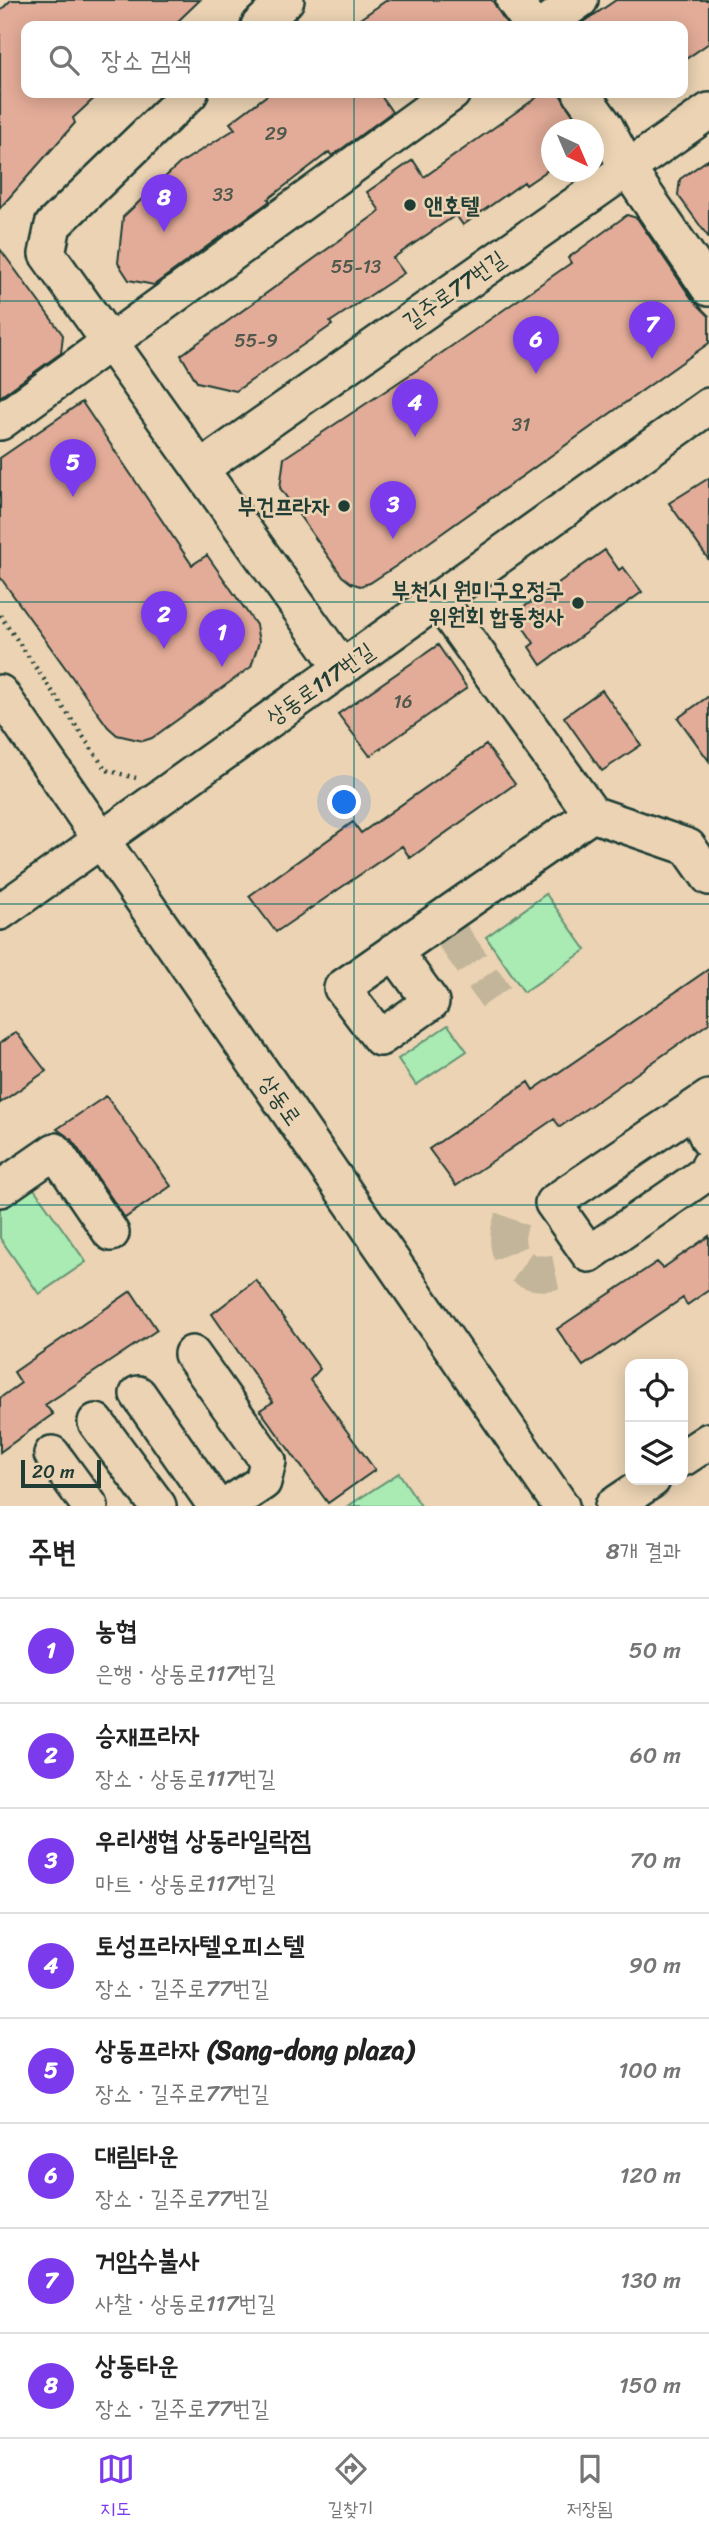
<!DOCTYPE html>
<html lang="ko">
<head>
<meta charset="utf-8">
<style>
	:root { --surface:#fff; --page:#f6f6f6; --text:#222; --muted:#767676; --line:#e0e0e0; --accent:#7c3aed }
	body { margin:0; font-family:Sriracha,"Poor Story",sans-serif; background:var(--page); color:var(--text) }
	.controls { position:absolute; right:21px; bottom:21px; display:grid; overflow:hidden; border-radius:14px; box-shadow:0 4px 18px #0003 }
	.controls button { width:63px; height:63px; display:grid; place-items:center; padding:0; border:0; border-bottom:2px solid var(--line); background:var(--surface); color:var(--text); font:35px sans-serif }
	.compass { position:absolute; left:541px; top:119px; width:63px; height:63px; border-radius:50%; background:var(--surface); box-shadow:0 4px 18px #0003; rotate:136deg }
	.scale { position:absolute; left:21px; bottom:18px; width:80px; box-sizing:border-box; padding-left:7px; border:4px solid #1f3d34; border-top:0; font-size:19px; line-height:24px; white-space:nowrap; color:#1f3d34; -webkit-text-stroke:5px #ebd3b3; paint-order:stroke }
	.you { position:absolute; left:345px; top:803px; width:24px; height:24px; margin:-18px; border:5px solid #fff; border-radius:50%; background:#1a73e8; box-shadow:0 0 0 10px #1a73e833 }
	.badge { display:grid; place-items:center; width:46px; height:46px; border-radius:50%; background:var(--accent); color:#fff; font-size:23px; font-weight:700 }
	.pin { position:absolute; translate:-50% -58px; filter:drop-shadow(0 2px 4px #0008) }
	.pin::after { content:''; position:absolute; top:37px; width:24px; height:21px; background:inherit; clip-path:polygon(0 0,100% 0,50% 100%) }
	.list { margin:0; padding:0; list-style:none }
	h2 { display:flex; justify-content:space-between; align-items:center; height:91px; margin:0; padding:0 28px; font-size:30px }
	h2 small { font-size:23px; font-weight:400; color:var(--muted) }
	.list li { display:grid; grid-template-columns:46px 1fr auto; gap:21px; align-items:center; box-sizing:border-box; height:105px; padding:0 28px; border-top:2px solid var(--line) }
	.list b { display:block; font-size:26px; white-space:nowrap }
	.list p { margin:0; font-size:23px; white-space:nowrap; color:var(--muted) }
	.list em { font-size:23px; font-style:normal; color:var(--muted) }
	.icon { flex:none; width:38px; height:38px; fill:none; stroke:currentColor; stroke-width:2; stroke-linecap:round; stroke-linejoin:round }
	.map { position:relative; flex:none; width:709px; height:1506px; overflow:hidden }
	.search { position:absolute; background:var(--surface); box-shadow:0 4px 18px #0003; left:21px; right:21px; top:21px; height:77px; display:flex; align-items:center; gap:18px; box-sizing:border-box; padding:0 24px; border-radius:14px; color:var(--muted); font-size:26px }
	.sheet { height:931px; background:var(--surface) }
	nav { display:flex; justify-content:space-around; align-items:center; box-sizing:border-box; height:98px; border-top:2px solid var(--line); background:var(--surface); font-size:19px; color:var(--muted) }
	nav a { display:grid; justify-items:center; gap:4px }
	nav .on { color:var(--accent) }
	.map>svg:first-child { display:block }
	.green { fill:#aaeab3; stroke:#649474; stroke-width:2 }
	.building { fill:#e3ac98; stroke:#1f3d34; stroke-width:2 }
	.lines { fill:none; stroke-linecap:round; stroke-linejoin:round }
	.minor-tunnel { stroke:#c2b59a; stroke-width:35; stroke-dasharray:35 18; stroke-linecap:butt }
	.minor-casing { stroke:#1f3d34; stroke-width:40 }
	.path { stroke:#1f3d34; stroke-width:4.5; stroke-dasharray:2 5; stroke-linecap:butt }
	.minor { stroke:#ebd3b3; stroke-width:35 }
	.grid { fill:none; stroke:#0f766e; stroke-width:2; stroke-opacity:0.55 }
	.poi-dot { fill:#1f3d34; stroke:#ebd3b3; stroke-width:2.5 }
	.labels { text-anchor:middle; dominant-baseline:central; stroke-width:5; stroke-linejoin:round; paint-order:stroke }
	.number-label { font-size:19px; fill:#50594d }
	.poi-label { font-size:23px; font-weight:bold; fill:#1f3d34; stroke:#ebd3b3; text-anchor:end }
	.street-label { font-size:23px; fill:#1f3d34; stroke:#ebd3b3 }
</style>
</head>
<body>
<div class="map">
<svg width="709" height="1506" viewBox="0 0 709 1506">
	<rect width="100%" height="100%" fill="#ebd3b3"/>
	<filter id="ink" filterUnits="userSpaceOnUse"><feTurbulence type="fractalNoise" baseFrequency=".0143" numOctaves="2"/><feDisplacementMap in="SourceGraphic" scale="14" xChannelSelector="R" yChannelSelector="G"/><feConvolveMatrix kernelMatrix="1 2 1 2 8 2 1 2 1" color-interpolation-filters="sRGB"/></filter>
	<g filter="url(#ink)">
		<path class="green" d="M 546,894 L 586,950 L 524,992 L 486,937 Z
			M 448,1025 L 467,1051 L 416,1085 L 398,1059 Z
			M 32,1186 L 86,1262 L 39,1294 L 0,1238 L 0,1206 Z
			M 399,1473 L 421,1506 L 348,1506 Z"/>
		<path class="building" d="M 11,0 L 200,0 L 173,26 L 26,26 L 26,93 L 100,93 L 73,118 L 75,123 L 0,208 L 0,11 Z
			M 387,0 L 492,0 L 508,26 L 350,26 Z
			M 616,0 L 709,0 L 709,43 L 683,61 L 683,26 L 578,26 Z
			M 270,93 L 379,93 L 392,112 L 332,156 L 329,152 L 268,199 L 270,201 L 154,285 L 129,280 L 118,263 L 123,217 L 179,164 L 235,129 L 230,123 Z
			M 543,93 L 559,93 L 583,130 L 551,130 L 551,168 L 526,185 L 524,182 L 463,225 L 456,215 L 393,258 L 404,273 L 330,322 L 332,325 L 236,391 L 197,382 L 181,355 L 380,211 L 367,192 L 413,160 L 424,177 Z
			M 709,159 L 709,238 L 678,195 L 680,179 Z
			M 627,215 L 637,218 L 692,299 L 709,316 L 709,343 L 396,566 L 370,583 L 360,586 L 351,583 L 342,576 L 280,488 L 284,458 L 420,368 L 571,263 L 568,258 Z
			M 0,249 L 63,335 L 61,353 L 0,397 Z
			M 82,402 L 192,565 L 207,555 L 256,625 L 259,642 L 251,667 L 152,738 L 143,741 L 117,735 L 108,727 L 0,577 L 0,458 Z
			M 709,478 L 709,560 L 669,503 Z
			M 605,550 L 619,570 L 623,567 L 642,592 L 541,665 L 529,647 L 534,643 L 514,614 Z
			M 438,645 L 467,688 L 370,756 L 338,714 Z
			M 602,690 L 641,745 L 602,771 L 564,717 Z
			M 709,696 L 709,761 L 678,718 Z
			M 486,745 L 515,784 L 410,858 L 402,846 L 276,932 L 249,896 L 353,822 L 361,833 Z
			M 709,969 L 709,1023 L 560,1127 L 554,1119 L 456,1186 L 429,1149 L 528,1082 L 533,1090 Z
			M 16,1032 L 46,1071 L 0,1103 L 0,1043 Z
			M 106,1096 L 171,1186 L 125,1218 L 72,1140 L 57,1129 Z
			M 709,1236 L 709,1290 L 687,1305 L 683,1298 L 583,1366 L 557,1329 L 657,1262 L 663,1268 Z
			M 256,1280 L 320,1369 L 310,1380 L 375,1470 L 328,1503 L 260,1410 L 273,1402 L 212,1314 Z
			M 131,1291 L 157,1330 L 45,1405 L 53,1414 L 0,1452 L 0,1398 L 21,1383 L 14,1372 Z"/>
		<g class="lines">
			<path class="minor-tunnel" d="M 452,935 L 496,997
				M 512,1219 C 495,1262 532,1285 570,1267"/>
			<g class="minor-casing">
				<path id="minor" d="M 514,0 L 533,26
					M 259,26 L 286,0
					M 543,26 L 580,0
					M 190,93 L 53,225 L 47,254 L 342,668
					M 581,93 L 605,126 L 627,168 L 709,288
					M 0,422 L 452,93
					M 200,469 L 709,111
					M 438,599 L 592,814 L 688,847 L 709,877
					M 0,693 L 561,1506
					M 0,912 L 709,406
					M 394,951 L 431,1002 L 380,1038 L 342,988 C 425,930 509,872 592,814
					M 709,1098 L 553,1203 L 589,1254 L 708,1172 L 709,1166
					M 694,1108 L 709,1140
					M 0,1189 L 55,1151 L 111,1233
					M 192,1354 L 268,1461 L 263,1482 L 227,1506
					M 138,1394 L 216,1506
					M 96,1422 L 158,1506
					M 52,1454 L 90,1506
					M 683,1458 L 709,1441
					M 613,1506 L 652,1480"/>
			</g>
			<path class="path" d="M 0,615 L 106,770 L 136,778"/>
			<use href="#minor" class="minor"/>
		</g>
	</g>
	<path class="grid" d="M 354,0 L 354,26M 354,93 L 354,1506M 0,301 L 709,301M 0,602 L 709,602M 0,904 L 709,904M 0,1205 L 709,1205"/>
	<g class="poi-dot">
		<circle cx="410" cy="205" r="7"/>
		<circle cx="344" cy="506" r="7"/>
		<circle cx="578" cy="603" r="7"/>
	</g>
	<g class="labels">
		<g class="number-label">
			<text x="276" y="133">29</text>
			<text x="223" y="194">33</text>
			<text x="356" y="266">55-13</text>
			<text x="256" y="340">55-9</text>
			<text x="521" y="424">31</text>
			<text x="403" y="701">16</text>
		</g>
		<g class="poi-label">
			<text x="424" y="205" text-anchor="start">앤호텔</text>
			<text x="330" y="506">부건프라자</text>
			<text x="564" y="590">부천시 원미구오정구<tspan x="564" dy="26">위원회 합동청사</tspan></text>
		</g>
		<g class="street-label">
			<text transform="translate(454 290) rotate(-35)">길주로77번길</text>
			<text transform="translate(320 684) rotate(-35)">상동로117번길</text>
			<text transform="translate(280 1100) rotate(55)">상동로</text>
		</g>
	</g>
</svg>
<div class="controls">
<button><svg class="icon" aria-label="locate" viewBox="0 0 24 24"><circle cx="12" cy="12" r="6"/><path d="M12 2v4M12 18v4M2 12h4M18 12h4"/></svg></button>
<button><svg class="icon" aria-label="layers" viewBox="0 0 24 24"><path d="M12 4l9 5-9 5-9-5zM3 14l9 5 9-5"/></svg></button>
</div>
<svg class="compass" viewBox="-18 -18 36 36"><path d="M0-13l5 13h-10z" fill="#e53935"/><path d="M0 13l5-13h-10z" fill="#767676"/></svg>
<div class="scale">20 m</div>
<div class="you"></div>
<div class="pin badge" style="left:222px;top:667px">1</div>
<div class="pin badge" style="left:164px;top:649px">2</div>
<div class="pin badge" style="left:393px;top:539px">3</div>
<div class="pin badge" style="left:415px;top:437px">4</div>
<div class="pin badge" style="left:73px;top:497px">5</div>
<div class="pin badge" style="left:536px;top:374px">6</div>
<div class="pin badge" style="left:652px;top:359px">7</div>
<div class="pin badge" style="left:164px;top:232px">8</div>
<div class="search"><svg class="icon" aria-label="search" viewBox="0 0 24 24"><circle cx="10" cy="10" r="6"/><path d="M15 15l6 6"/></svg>장소 검색</div>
</div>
<section class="sheet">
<h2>주변<small>8개 결과</small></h2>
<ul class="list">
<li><span class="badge">1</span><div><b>농협</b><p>은행 · 상동로117번길</p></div><em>50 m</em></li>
<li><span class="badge">2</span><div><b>승재프라자</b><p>장소 · 상동로117번길</p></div><em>60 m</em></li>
<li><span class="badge">3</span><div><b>우리생협 상동라일락점</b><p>마트 · 상동로117번길</p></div><em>70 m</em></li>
<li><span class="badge">4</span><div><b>토성프라자텔오피스텔</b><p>장소 · 길주로77번길</p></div><em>90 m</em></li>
<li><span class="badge">5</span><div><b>상동프라자 (Sang-dong plaza)</b><p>장소 · 길주로77번길</p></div><em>100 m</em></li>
<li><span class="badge">6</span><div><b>대림타운</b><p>장소 · 길주로77번길</p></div><em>120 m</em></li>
<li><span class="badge">7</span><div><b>거암수불사</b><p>사찰 · 상동로117번길</p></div><em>130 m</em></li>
<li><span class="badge">8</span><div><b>상동타운</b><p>장소 · 길주로77번길</p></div><em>150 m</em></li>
</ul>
</section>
<nav>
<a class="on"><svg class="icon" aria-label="map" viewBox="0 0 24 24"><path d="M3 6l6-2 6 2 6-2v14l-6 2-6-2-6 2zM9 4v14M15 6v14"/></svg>지도</a>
<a><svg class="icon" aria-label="directions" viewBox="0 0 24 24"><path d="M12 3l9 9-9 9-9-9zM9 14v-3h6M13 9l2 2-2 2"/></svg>길찾기</a>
<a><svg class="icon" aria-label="saved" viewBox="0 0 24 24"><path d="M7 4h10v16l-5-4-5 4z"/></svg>저장됨</a>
</nav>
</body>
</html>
